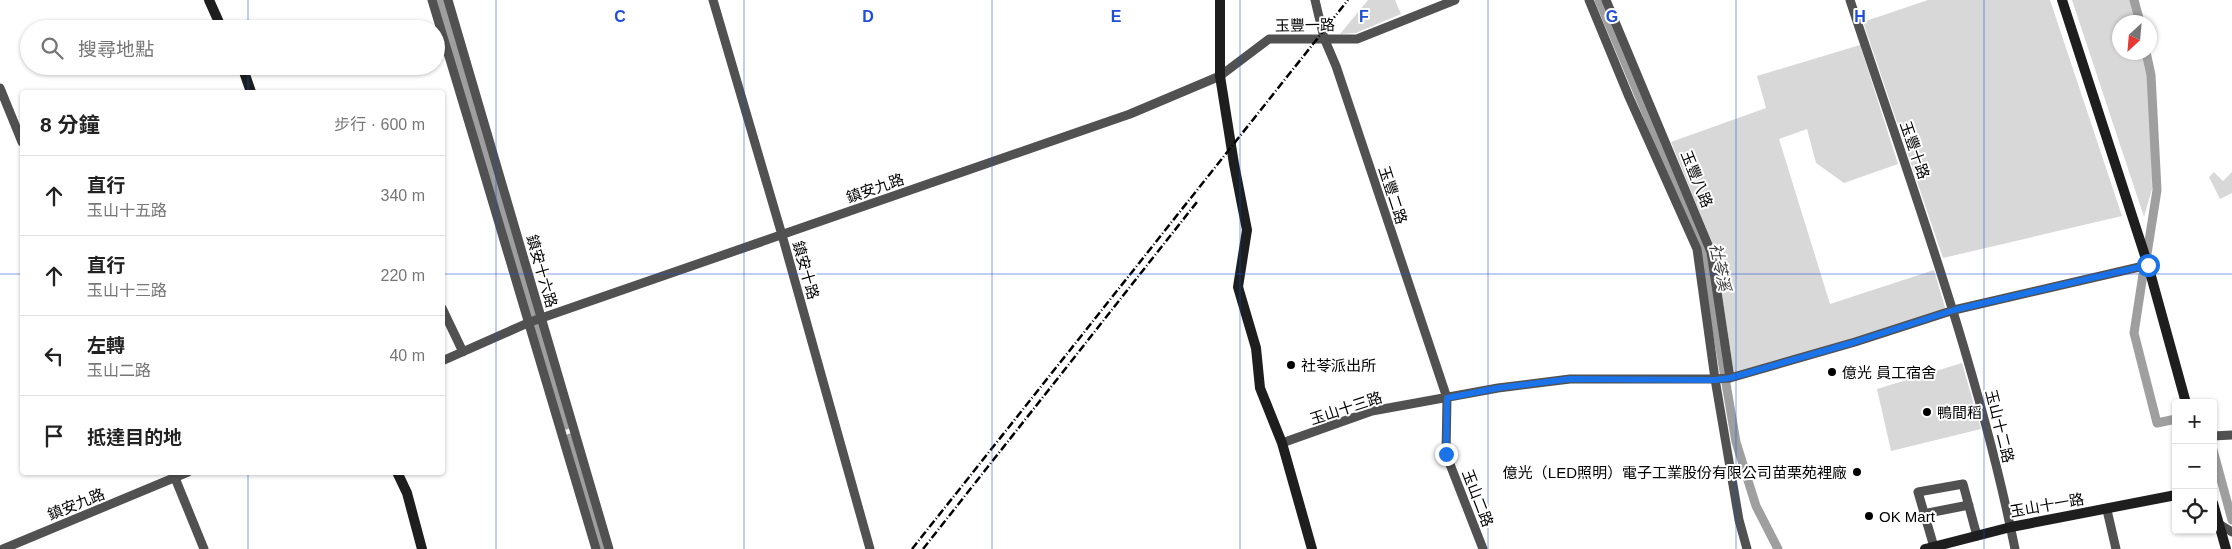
<!DOCTYPE html>
<html lang="zh-TW">
<head>
<meta charset="utf-8">
<style>
	:root { --surface:#fff; --page:#f6f6f6; --text:#222; --muted:#767676; --line:#e0e0e0 }
	body { margin:0; font-family:Arial,"Noto Sans TC",sans-serif; background:var(--page); color:var(--text) }
	.controls { position:absolute; right:15px; bottom:15px; display:grid; overflow:hidden; border-radius:5px; box-shadow:0 1px 4px #0004 }
	.controls button { width:45px; height:45px; display:grid; place-items:center; padding:0; border:0; border-bottom:1px solid var(--line); background:var(--surface); color:var(--text); font:25px sans-serif }
	.compass { position:absolute; left:2112px; top:15px; width:45px; height:45px; border-radius:50%; background:var(--surface); box-shadow:0 1px 4px #0004; rotate:206deg }
	.stop { position:absolute; width:15px; height:15px; margin:-11px; border:4px solid #1a73e8; border-radius:50%; background:#fff }
	.stop.end { background:#1a73e8; border-color:#fff; box-shadow:0 1px 5px #0008 }
	.list { margin:0; padding:0; list-style:none }
	h2 { display:flex; justify-content:space-between; align-items:center; height:65px; margin:0; padding:0 20px; font-size:21px }
	h2 small { font-size:16px; font-weight:400; color:var(--muted) }
	.list li { display:grid; grid-template-columns:32px 1fr auto; gap:15px; align-items:center; box-sizing:border-box; height:80px; padding:0 20px; border-top:1px solid var(--line) }
	.list b { display:block; font-size:19px; white-space:nowrap }
	.list p { margin:0; font-size:16px; white-space:nowrap; color:var(--muted) }
	.list em { font-size:16px; font-style:normal; color:var(--muted) }
	.icon { flex:none; width:28px; height:28px; fill:none; stroke:currentColor; stroke-width:2; stroke-linecap:round; stroke-linejoin:round }
	.map { position:relative; flex:none; width:2232px; height:549px; overflow:hidden }
	.search { position:absolute; background:var(--surface); box-shadow:0 1px 4px #0004; left:20px; top:20px; width:425px; height:55px; display:flex; align-items:center; gap:12px; box-sizing:border-box; padding:0 18px; border-radius:28px; color:var(--muted); font-size:19px }
	.panel { position:absolute; background:var(--surface); box-shadow:0 1px 4px #0004; left:20px; top:90px; width:425px; height:385px; border-radius:5px }
	.map>svg:first-child { display:block }
	.green { fill:#d8d8d8 }
	.lines { fill:none; stroke-linecap:round; stroke-linejoin:round }
	.canal { stroke:#9f9f9f; stroke-width:9 }
	.street { stroke:#515151; stroke-width:9 }
	.secondary { stroke:#1e1e1e; stroke-width:10 }
	.rail { stroke:#000; stroke-width:2.5; stroke-dasharray:8 2.5 1 2.5; stroke-linecap:butt }
	.route { stroke:#1a73e8; stroke-width:6 }
	.grid { fill:none; stroke:#1d4ed8; stroke-width:1; stroke-opacity:0.55 }
	.poi-dot { fill:#000; stroke:#fff; stroke-width:2 }
	.labels { text-anchor:middle; dominant-baseline:central; stroke-width:4; stroke-linejoin:round; paint-order:stroke }
	.street-label { font-size:15px; fill:#000; stroke:#fff }
	.poi-label { font-size:15px; fill:#000; stroke:#fff; text-anchor:start }
	.water-label { font-size:16px; font-style:italic; fill:#404040; stroke:#fff }
	.grid-label { font-size:16px; text-anchor:middle; font-weight:bold; fill:#1d4ed8; stroke:#fff; stroke-width:4; stroke-linejoin:round; paint-order:stroke }
</style>
</head>
<body>
<div class="map">
<svg width="2232" height="549" viewBox="0 0 2232 549">
	<rect width="100%" height="100%" fill="#fff"/>
	<path class="green" d="M 1368,0 L 1395,0 L 1401,14 L 1356,33 L 1340,34 Z
		M 1928,0 L 2050,0 L 2122,216 L 1943,258 L 1863,22 Z
		M 2072,0 L 2131,0 L 2136,22 L 2120,22 L 2120,52 L 2143,53 L 2150,84 L 2152,189 L 2144,217 Z
		M 1860,45 L 1898,164 L 1844,183 L 1816,163 L 1807,129 L 1779,139 L 1830,304 L 1934,270 L 1946,311 L 1853,341 L 1734,373 L 1715,250 L 1671,142 L 1766,108 L 1757,76 Z
		M 2214,172 L 2223,181 L 2232,172 L 2232,193 L 2220,199 L 2209,177 Z
		M 1962,363 L 1981,429 L 1891,451 L 1877,389 Z"/>
	<g class="lines">
		<path class="canal" d="M 441,0 L 566,425
			M 1599,0 L 1703,249 L 1736,442 L 1756,506 L 1778,549
			M 2134,0 L 2140,22
			M 2146,52 L 2151,75 L 2157,190 L 2147,254
			M 2144,268 L 2134,333 L 2157,423 L 2176,419
			M 570,438 L 602,549
			M 2213,450 L 2232,520"/>
		<path class="street" d="M 432,0 C 487,183 543,366 596,549
			M 448,0 L 609,549
			M 713,0 L 782,235 L 870,549
			M 1315,0 L 1324,38 L 1336,66 L 1447,398 L 1446,454 L 1483,549
			M 1589,0 L 1629,97 L 1697,249 L 1715,379 L 1739,520 L 1747,549
			M 1606,0 L 1711,252 L 1730,378
			M 1850,0 C 1910,182 1977,361 2015,549
			M 0,88 L 22,142
			M 442,308 L 463,352
			M 442,361 L 530,322 L 1130,114 L 1220,76 L 1269,39 L 1357,39 L 1455,0
			M 2213,436 L 2232,435
			M 1282,443 L 1372,411 L 1498,388 L 1570,379 L 1715,379 L 1730,378 L 1855,342 L 1954,310 L 2148,265
			M 173,473 L 204,549
			M 2107,510 L 2116,549
			M 1923,514 L 1969,505
			M 2219,524 L 2232,532
			M 1934,547 L 1918,492 L 1963,484 L 1977,536
			M 3,549 L 188,472"/>
		<path class="secondary" d="M 209,0 L 222,29
			M 1220,0 L 1220,76 L 1234,164 L 1247,230 L 1238,287 L 1256,348 L 1260,388 L 1282,443 L 1312,549
			M 2062,0 L 2148,265 L 2186,403
			M 242,66 L 251,92
			M 397,472 L 407,493 L 422,549
			M 2213,503 L 2226,549
			M 1925,549 L 2011,527 L 2176,495"/>
		<path class="rail" d="M 912,549 L 1348,0
			M 923,549 L 1197,202"/>
	</g>
	<g class="lines">
		<path class="route" d="M 1446,454 L 1447,398 L 1498,388 L 1570,379 L 1715,380 L 1730,378 L 1855,342 L 1954,310 L 2148,265"/>
	</g>
	<path class="grid" d="M 248,0 L 248,29M 496,0 L 496,549M 744,0 L 744,549M 992,0 L 992,549M 1240,0 L 1240,549M 1488,0 L 1488,549M 1736,0 L 1736,549M 1984,0 L 1984,549M 248,66 L 248,92M 0,274 L 22,274M 442,274 L 2232,274M 248,472 L 248,549"/>
	<g class="poi-dot">
		<circle cx="1291" cy="365" r="5"/>
		<circle cx="1832" cy="372" r="5"/>
		<circle cx="1927" cy="412" r="5"/>
		<circle cx="1857" cy="472" r="5"/>
		<circle cx="1869" cy="516" r="5"/>
	</g>
	<g class="labels">
		<g class="street-label">
			<text transform="translate(1305 25) rotate(-1)">玉豐一路</text>
			<text transform="translate(1915 150) rotate(71)">玉豐十路</text>
			<text transform="translate(1697 179) rotate(68)">玉豐八路</text>
			<text transform="translate(875 188) rotate(-19)">鎮安九路</text>
			<text transform="translate(1393 195) rotate(72)">玉豐二路</text>
			<text transform="translate(806 270) rotate(74)">鎮安十路</text>
			<text transform="translate(542 271) rotate(74)">鎮安十六路</text>
			<text transform="translate(1346 408) rotate(-18)">玉山十三路</text>
			<text transform="translate(2000 426) rotate(76)">玉山十二路</text>
			<text transform="translate(1478 498) rotate(69)">玉山二路</text>
			<text transform="translate(76 504) rotate(-22)">鎮安九路</text>
			<text transform="translate(2047 505) rotate(-10)">玉山十一路</text>
		</g>
		<g class="poi-label">
			<text x="1301" y="365">社苓派出所</text>
			<text x="1842" y="372">億光 員工宿舍</text>
			<text x="1937" y="412">鴨間稻</text>
			<text x="1847" y="472" text-anchor="end">億光（LED照明）電子工業股份有限公司苗栗苑裡廠</text>
			<text x="1879" y="516">OK Mart</text>
		</g>
		<g class="water-label">
			<text transform="translate(1720 267) rotate(78)">社苓溪</text>
		</g>
	</g>
	<g class="grid-label">
		<text x="620" y="22">C</text>
		<text x="868" y="22">D</text>
		<text x="1116" y="22">E</text>
		<text x="1364" y="22">F</text>
		<text x="1612" y="22">G</text>
		<text x="1860" y="22">H</text>
	</g>
</svg>
<div class="controls">
<button>+</button>
<button>−</button>
<button><svg class="icon" aria-label="locate" viewBox="0 0 24 24"><circle cx="12" cy="12" r="6"/><path d="M12 2v4M12 18v4M2 12h4M18 12h4"/></svg></button>
</div>
<svg class="compass" viewBox="-18 -18 36 36"><path d="M0-13l5 13h-10z" fill="#e53935"/><path d="M0 13l5-13h-10z" fill="#767676"/></svg>
<div class="stop" style="left:2148px;top:265px"></div>
<div class="stop end" style="left:1446px;top:454px"></div>
<div class="search"><svg class="icon" aria-label="search" viewBox="0 0 24 24"><circle cx="10" cy="10" r="6"/><path d="M15 15l6 6"/></svg>搜尋地點</div>
<section class="panel">
<h2>8 分鐘<small>步行 · 600 m</small></h2>
<ul class="list">
<li><svg class="icon" aria-label="ahead" viewBox="0 0 24 24"><path d="M12 20V5M6 11l6-6 6 6"/></svg><div><b>直行</b><p>玉山十五路</p></div><em>340 m</em></li>
<li><svg class="icon" aria-label="ahead" viewBox="0 0 24 24"><path d="M12 20V5M6 11l6-6 6 6"/></svg><div><b>直行</b><p>玉山十三路</p></div><em>220 m</em></li>
<li><svg class="icon" aria-label="left" viewBox="0 0 24 24"><path d="M17 20v-9H6M10 6l-5 5 5 5"/></svg><div><b>左轉</b><p>玉山二路</p></div><em>40 m</em></li>
<li><svg class="icon" aria-label="arrive" viewBox="0 0 24 24"><path d="M6 21V4h12l-3 4 3 4H6"/></svg><div><b>抵達目的地</b></div></li>
</ul>
</section>
</div>
</body>
</html>
